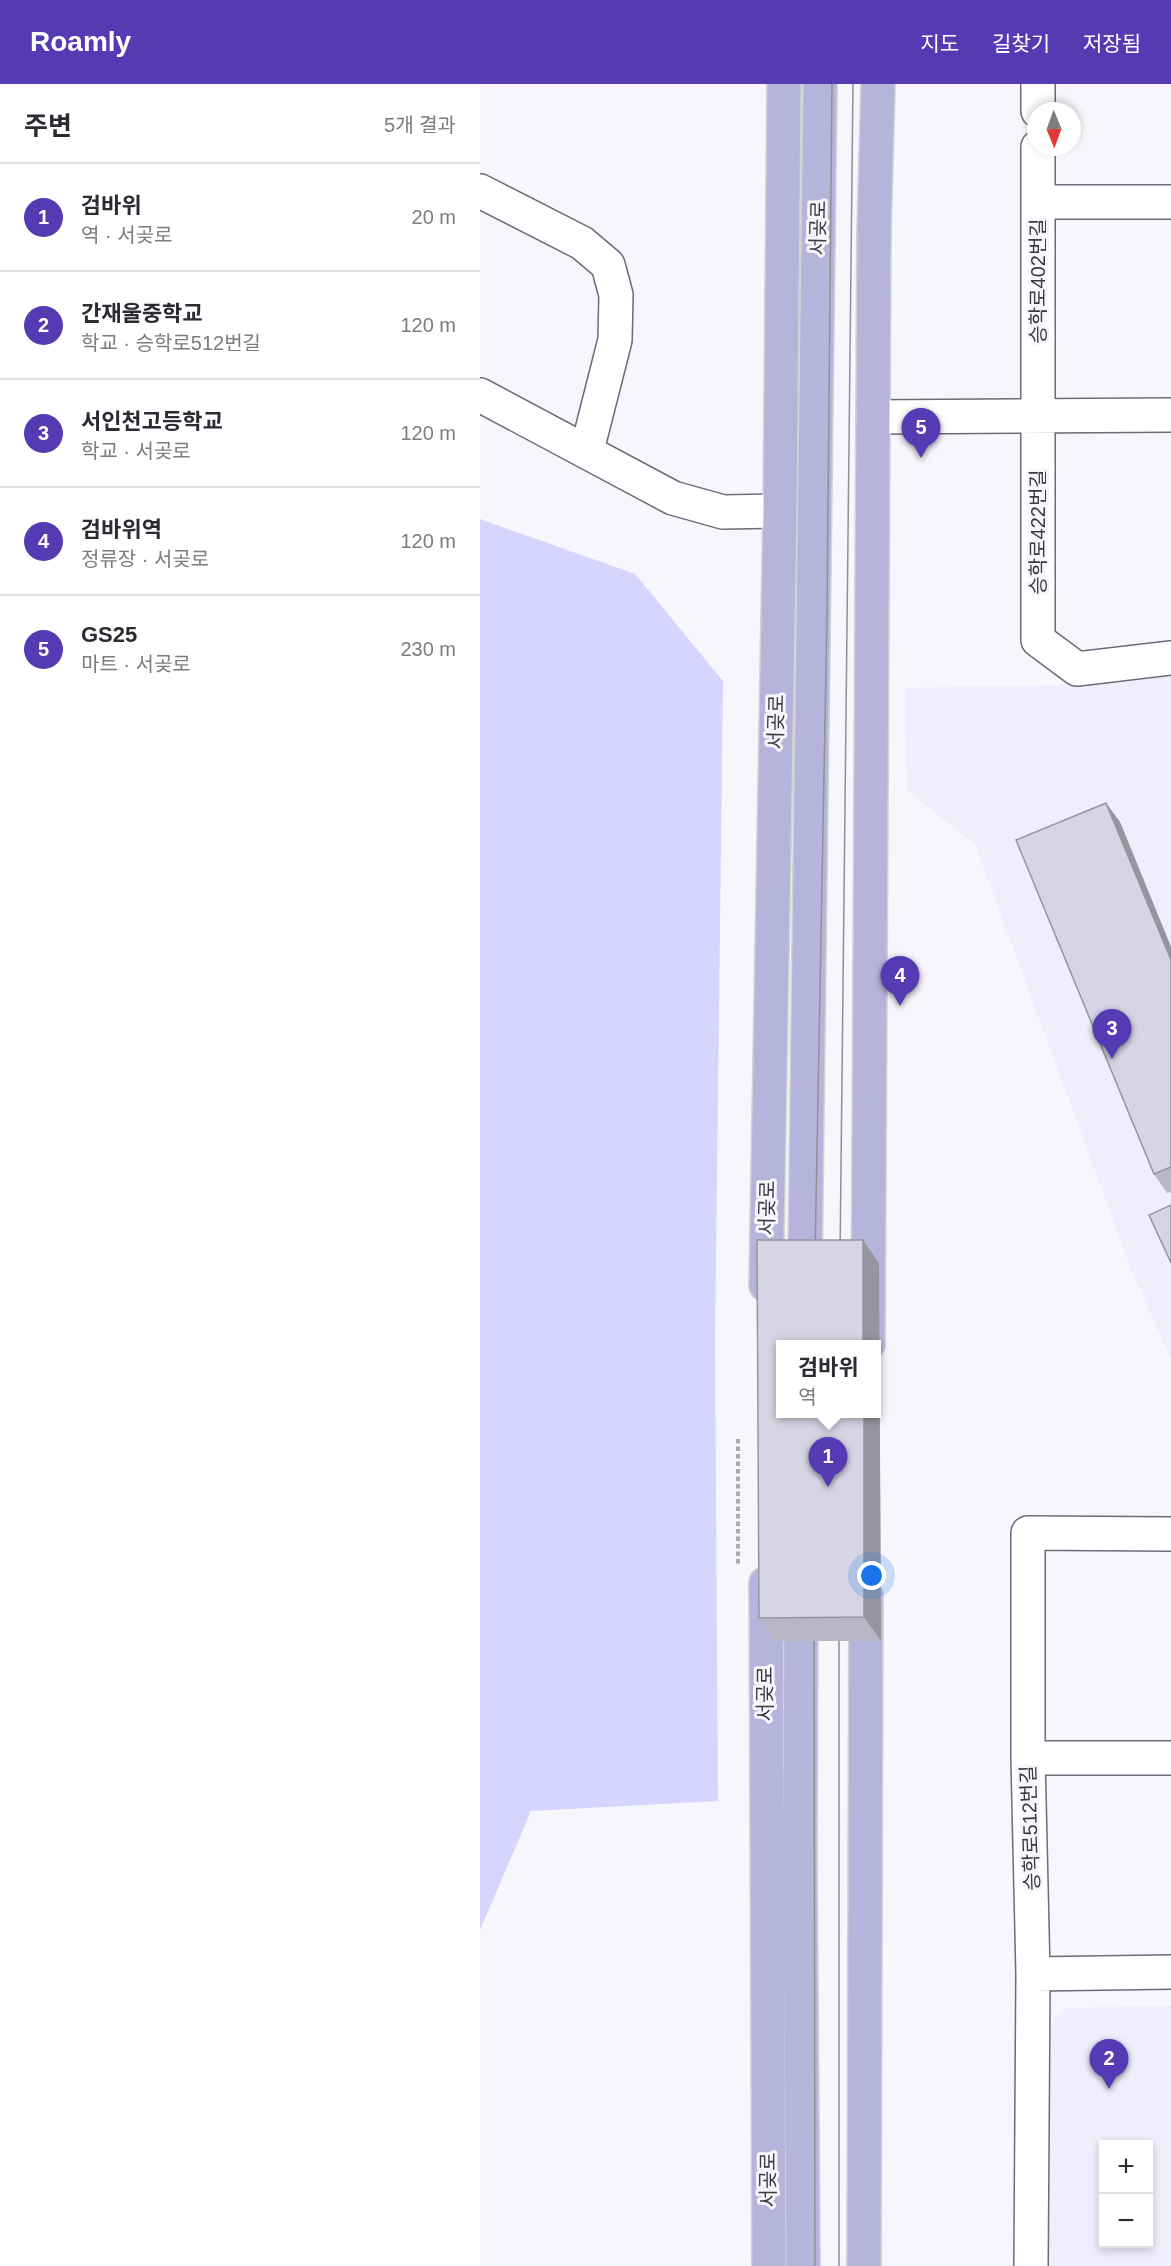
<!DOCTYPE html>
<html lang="ko">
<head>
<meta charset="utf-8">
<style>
	:root { --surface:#fff; --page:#f7f7f7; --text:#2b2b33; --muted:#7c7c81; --line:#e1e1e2; --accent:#553bb3 }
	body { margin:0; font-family:Arial,"Noto Sans KR",sans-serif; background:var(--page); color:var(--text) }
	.controls { position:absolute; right:18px; bottom:18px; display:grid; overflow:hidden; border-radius:0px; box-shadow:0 3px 9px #0003 }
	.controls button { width:54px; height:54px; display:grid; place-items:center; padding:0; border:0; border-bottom:2px solid var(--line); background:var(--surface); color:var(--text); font:30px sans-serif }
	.compass { position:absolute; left:547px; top:18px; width:54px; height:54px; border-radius:50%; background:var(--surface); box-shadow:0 3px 9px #0003; rotate:179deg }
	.you { position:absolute; left:392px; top:1492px; width:21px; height:21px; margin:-15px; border:4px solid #fff; border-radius:50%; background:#1a73e8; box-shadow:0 0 0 9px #1a73e833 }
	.badge { display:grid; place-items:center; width:39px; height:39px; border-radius:50%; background:var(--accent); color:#fff; font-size:20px; font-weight:700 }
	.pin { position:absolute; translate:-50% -50px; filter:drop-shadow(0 2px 3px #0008) }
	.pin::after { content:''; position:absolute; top:32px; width:21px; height:18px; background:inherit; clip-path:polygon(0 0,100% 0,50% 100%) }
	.popup { position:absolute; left:296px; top:1256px; width:105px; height:78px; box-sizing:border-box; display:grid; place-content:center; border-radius:0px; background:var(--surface); filter:drop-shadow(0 2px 4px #0005); font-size:20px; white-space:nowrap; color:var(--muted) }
	.popup b { font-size:22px; color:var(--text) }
	.popup::after { content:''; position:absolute; left:50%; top:100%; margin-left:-12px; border:12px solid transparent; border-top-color:var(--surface) }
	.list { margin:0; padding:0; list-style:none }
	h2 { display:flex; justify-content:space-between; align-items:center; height:78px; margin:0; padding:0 24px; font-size:26px }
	h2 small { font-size:20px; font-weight:400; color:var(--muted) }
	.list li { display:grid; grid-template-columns:39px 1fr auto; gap:18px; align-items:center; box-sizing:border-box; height:108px; padding:0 24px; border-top:2px solid var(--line) }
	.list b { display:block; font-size:22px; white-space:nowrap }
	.list p { margin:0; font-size:20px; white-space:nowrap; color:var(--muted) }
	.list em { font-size:20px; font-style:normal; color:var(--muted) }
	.map { position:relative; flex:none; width:691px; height:2182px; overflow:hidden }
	header { display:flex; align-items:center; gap:36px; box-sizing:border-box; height:84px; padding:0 30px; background:var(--accent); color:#fff }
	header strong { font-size:28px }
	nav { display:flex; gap:33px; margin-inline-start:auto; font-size:21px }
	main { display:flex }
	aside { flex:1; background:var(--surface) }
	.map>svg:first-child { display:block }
	.built { fill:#eeeefd; fill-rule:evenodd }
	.green { fill:#d6d5fd }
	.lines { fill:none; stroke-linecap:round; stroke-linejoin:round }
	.minor-casing { stroke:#6c6b7a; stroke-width:36 }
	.major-casing { stroke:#d4d4d5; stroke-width:36 }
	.path { stroke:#aaaab0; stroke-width:4; stroke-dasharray:4.5 3; stroke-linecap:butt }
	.minor { stroke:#fff; stroke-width:33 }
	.major { stroke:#b7b4dc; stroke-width:33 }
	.tram { stroke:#8f8f95; stroke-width:1.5 }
	.wall { fill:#b7b7c5 }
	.shaded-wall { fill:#9595a0 }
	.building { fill:#d5d5e5; stroke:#9595a0; stroke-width:1.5 }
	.labels { text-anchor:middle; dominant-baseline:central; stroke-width:6; stroke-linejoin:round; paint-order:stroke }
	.street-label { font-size:20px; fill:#3a3a40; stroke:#f6f6fc }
</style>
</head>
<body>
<header>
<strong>Roamly</strong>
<nav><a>지도</a><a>길찾기</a><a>저장됨</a></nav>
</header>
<main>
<aside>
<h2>주변<small>5개 결과</small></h2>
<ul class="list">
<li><span class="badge">1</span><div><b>검바위</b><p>역 · 서곶로</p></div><em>20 m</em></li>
<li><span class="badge">2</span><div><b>간재울중학교</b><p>학교 · 승학로512번길</p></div><em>120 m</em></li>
<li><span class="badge">3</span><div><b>서인천고등학교</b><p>학교 · 서곶로</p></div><em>120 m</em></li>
<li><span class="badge">4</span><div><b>검바위역</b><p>정류장 · 서곶로</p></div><em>120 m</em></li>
<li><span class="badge">5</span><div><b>GS25</b><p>마트 · 서곶로</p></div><em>230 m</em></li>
</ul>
</aside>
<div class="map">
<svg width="691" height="2182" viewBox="0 0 691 2182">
	<rect width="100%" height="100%" fill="#f6f6fc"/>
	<path class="built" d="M 691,588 L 691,1274 L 653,1190 L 495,760 L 427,706 L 425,604 L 577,601 Z
		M 691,1922 L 691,2182 L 566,2182 L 567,1949 L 584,1924 ZM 624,2060 L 668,2060 L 668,2160 L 624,2160 Z"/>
	<path class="green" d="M 0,435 L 155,490 L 243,597 L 235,1257 L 238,1717 L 51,1727 L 0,1846 Z"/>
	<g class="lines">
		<g class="minor-casing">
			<path id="minor" d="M 558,0 L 558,27
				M 558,63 L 558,556 L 597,585 L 691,574
				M 0,107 L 102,159 L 128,181 L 136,211 L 135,256 L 107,366
				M 558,118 L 691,118
				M 0,311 L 193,414 L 243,428 L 300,427
				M 393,333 L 691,331
				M 548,1674 L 691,1674
				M 553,1890 L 691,1888
				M 551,2182 L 553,1890 L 548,1674 L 548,1449 L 691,1450"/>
		</g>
		<g class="major-casing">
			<path id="major" d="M 286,1201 L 300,427 L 304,0
				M 324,1260 L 340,0
				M 388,1260 L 394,148 L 398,0
				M 286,1499 L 289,2182
				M 321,1512 L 320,1775 L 323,2182
				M 384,2182 L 386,1512"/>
		</g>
		<path class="path" d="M 258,1355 L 258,1480"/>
		<use href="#minor" class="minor"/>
		<use href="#major" class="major"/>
		<path class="tram" d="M 335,1173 L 347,530 L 352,0
			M 360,1174 L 373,0
			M 334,1539 L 335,2182
			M 359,2182 L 359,1540"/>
	</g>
	<path class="wall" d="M 626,719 L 640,738 L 691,863 L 691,1108 L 687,1109 L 674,1090 Z
		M 383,1156 L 399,1179 L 401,1557 L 295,1557 L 279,1534 Z"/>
	<path class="shaded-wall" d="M 626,719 L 640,738 L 691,863 L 691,876 Z
		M 383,1156 L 399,1179 L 401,1557 L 384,1533 L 384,1329 L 396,1329 L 396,1260 L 383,1260 Z"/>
	<path class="building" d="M 626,719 L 691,876 L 691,1083 L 674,1090 L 536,756 Z
		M 691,1121 L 691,1179 L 669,1131 Z
		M 277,1156 L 383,1156 L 383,1260 L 300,1260 L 300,1329 L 384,1329 L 384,1533 L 279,1534 Z"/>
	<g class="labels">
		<g class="street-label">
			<text transform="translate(338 144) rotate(-89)">서곶로</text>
			<text transform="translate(558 197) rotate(-90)">승학로402번길</text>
			<text transform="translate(558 448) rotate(-90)">승학로422번길</text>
			<text transform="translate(296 638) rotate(-89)">서곶로</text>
			<text transform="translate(287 1124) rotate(-89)">서곶로</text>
			<text transform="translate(285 1610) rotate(-90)">서곶로</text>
			<text transform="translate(550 1744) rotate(-92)">승학로512번길</text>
			<text transform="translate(288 2096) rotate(-90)">서곶로</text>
		</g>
	</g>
</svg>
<div class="controls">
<button>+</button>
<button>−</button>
</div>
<svg class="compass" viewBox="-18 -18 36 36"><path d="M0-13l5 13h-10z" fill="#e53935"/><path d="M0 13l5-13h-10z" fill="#7c7c81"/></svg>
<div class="you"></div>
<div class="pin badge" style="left:348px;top:1403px">1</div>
<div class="popup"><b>검바위</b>역</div>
<div class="pin badge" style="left:629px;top:2005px">2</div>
<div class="pin badge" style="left:632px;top:975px">3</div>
<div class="pin badge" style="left:420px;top:922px">4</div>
<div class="pin badge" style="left:441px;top:374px">5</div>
</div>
</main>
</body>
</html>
